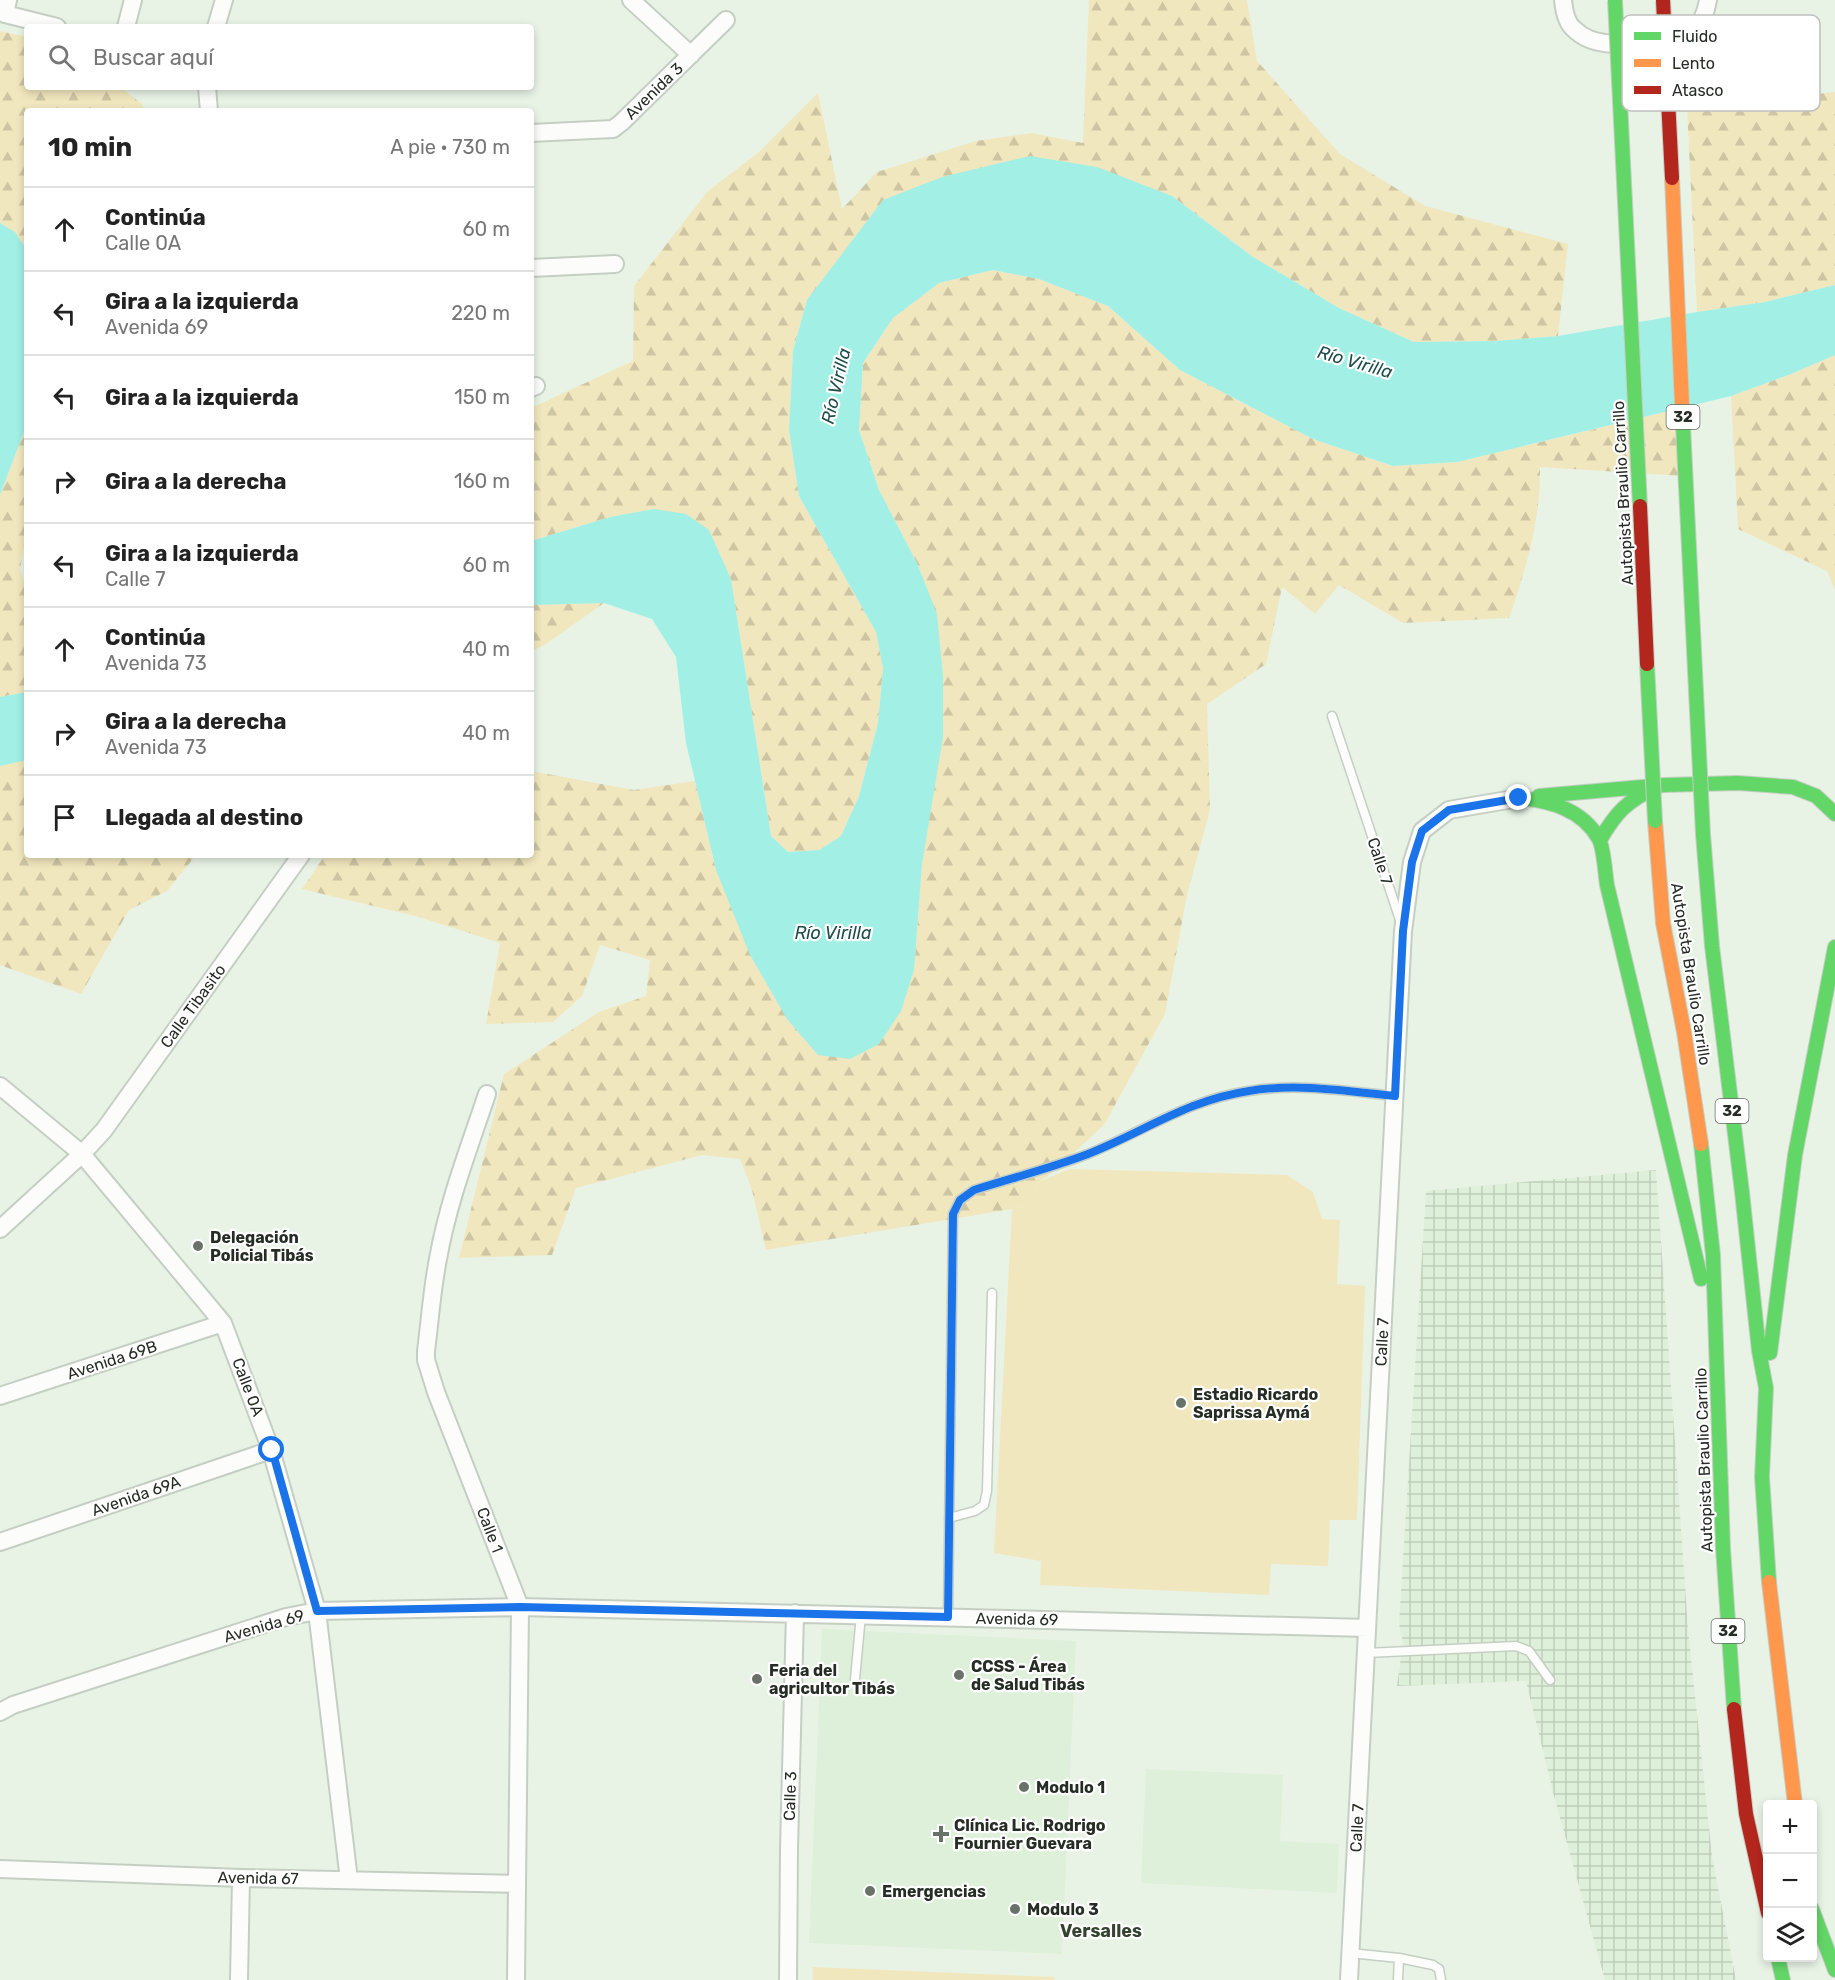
<!DOCTYPE html>
<html lang="es">
<head>
<meta charset="utf-8">
<style>
	:root { --surface:#fff; --page:#f6f6f6; --text:#222; --muted:#767676; --line:#e0e0e0 }
	body { margin:0; font-family:Rubik,sans-serif; background:var(--page); color:var(--text) }
	.controls { position:absolute; right:18px; bottom:18px; display:grid; overflow:hidden; border-radius:6px; box-shadow:0 3px 9px #0003 }
	.controls button { width:54px; height:54px; display:grid; place-items:center; padding:0; border:0; border-bottom:2px solid var(--line); background:var(--surface); color:var(--text); font:30px sans-serif }
	.stop { position:absolute; width:18px; height:18px; margin:-14px; border:4px solid #1a73e8; border-radius:50%; background:#fff }
	.stop.end { background:#1a73e8; border-color:#fff; box-shadow:0 2px 6px #0008 }
	.list { margin:0; padding:0; list-style:none }
	h2 { display:flex; justify-content:space-between; align-items:center; height:78px; margin:0; padding:0 24px; font-size:26px }
	h2 small { font-size:20px; font-weight:400; color:var(--muted) }
	.list li { display:grid; grid-template-columns:39px 1fr auto; gap:18px; align-items:center; box-sizing:border-box; height:84px; padding:0 24px; border-top:2px solid var(--line) }
	.list b { display:block; font-size:22px; white-space:nowrap }
	.list p { margin:0; font-size:20px; white-space:nowrap; color:var(--muted) }
	.list em { font-size:20px; font-style:normal; color:var(--muted) }
	.icon { flex:none; width:33px; height:33px; fill:none; stroke:currentColor; stroke-width:2; stroke-linecap:round; stroke-linejoin:round }
	.map { position:relative; flex:none; width:1835px; height:1980px; overflow:hidden }
	.search { position:absolute; background:var(--surface); box-shadow:0 3px 9px #0003; left:24px; top:24px; width:510px; height:66px; display:flex; align-items:center; gap:15px; box-sizing:border-box; padding:0 21px; border-radius:6px; color:var(--muted); font-size:22px }
	.panel { position:absolute; background:var(--surface); box-shadow:0 3px 9px #0003; left:24px; top:108px; width:510px; height:750px; border-radius:6px }
	.map>svg:first-child { display:block }
	.built { fill:#def0d9 }
	.industrial { fill:url(#industrial-grid) }
	.forest { fill:url(#forest-firs) }
	.park { fill:#f1e7be }
	.water { fill:#a2efe6 }
	.lines { fill:none; stroke-linecap:round; stroke-linejoin:round }
	.lane-casing { stroke:#c5cec3; stroke-width:11 }
	.street-casing { stroke:#c5cec3; stroke-width:20 }
	.fast-casing { stroke:#c5cec3; stroke-width:16 }
	.slow-casing { stroke:#c5cec3; stroke-width:16 }
	.jam-casing { stroke:#c5cec3; stroke-width:16 }
	.lane { stroke:#fcfdfb; stroke-width:8 }
	.street { stroke:#fcfdfb; stroke-width:16 }
	.fast { stroke:#63d668; stroke-width:14 }
	.slow { stroke:#ff974d; stroke-width:14 }
	.jam { stroke:#b3261e; stroke-width:14 }
	.fast-bridge-casing { stroke:#c5cec3; stroke-width:16; stroke-linecap:butt }
	.slow-bridge-casing { stroke:#c5cec3; stroke-width:16; stroke-linecap:butt }
	.jam-bridge-casing { stroke:#c5cec3; stroke-width:16; stroke-linecap:butt }
	.fast-bridge { stroke:#63d668; stroke-width:14 }
	.slow-bridge { stroke:#ff974d; stroke-width:14 }
	.jam-bridge { stroke:#b3261e; stroke-width:14 }
	.route { stroke:#1a73e8; stroke-width:8 }
	.poi-dot { fill:#697268; stroke:#fff; stroke-width:2 }
	.labels { text-anchor:middle; dominant-baseline:central; stroke-width:4.5; stroke-linejoin:round; paint-order:stroke }
	.shield { fill:#fff; stroke:#666c66; stroke-width:1.5 }
	.shield-label { font-size:15px; font-weight:bold; fill:#252d24 }
	.street-label { font-size:16px; fill:#252d24; stroke:#fff }
	.poi-label { font-size:16px; font-weight:bold; fill:#252d24; stroke:#fff; text-anchor:start }
	.water-label { font-size:18px; font-style:italic; fill:#1e4d4b; stroke:#fff }
	.neighbourhood-label { font-size:18px; font-weight:bold; fill:#354431; stroke:#fff }
	.key { fill:#fff; stroke:#bec0bd; stroke-width:1.5 }
	.key-label { font-size:16px; fill:#252d24 }
</style>
</head>
<body>
<div class="map">
<svg width="1835" height="1980" viewBox="0 0 1835 1980">
	<defs>
		<pattern id="industrial-grid" width="8" height="8" patternUnits="userSpaceOnUse" patternTransform="scale(1.5)"><rect width="8" height="8" fill="#def0d9"/><path d="M0 4h8M4 0v8" fill="none" stroke="#beceba"/></pattern>
		<pattern id="forest-firs" width="22" height="20" patternUnits="userSpaceOnUse" patternTransform="scale(1.5)"><rect width="22" height="20" fill="#f1e7be"/><path d="M5 1l3.5 6h-7zM16 11l3.5 6h-7z" fill="#cec6a3"/></pattern>
	</defs>
	<rect width="100%" height="100%" fill="#e8f3e6"/>
	<path class="built" d="M 822,1629 L 1076,1641 L 1062,1954 L 809,1943 Z
		M 1146,1769 L 1283,1775 L 1280,1841 L 1339,1844 L 1337,1893 L 1141,1883 Z"/>
	<path class="industrial" d="M 1656,1170 L 1688,1629 L 1712,1856 L 1736,1980 L 1605,1980 L 1554,1796 L 1526,1681 L 1397,1686 L 1403,1642 L 1399,1624 L 1426,1191 Z"/>
	<path class="forest" d="M 1089,0 L 1247,0 L 1257,61 L 1340,154 L 1425,206 L 1568,244 L 1558,336 L 1496,341 L 1414,342 L 1339,308 L 1253,257 L 1172,196 L 807,300 L 793,351 L 789,430 L 799,496 L 876,632 L 883,668 L 878,723 L 859,796 L 841,836 L 819,850 L 788,852 L 771,836 L 731,579 L 654,509 L 610,517 L 531,541 L 531,408 L 633,361 L 634,286 L 707,192 L 760,151 L 818,93 L 842,209 L 877,172 L 976,141 L 1032,133 L 1083,143 Z
		M 0,31 L 27,37 L 27,87 L 120,87 L 142,104 L 144,111 L 27,111 L 27,250 L 15,232 L 0,223 Z
		M 1835,92 L 1835,285 L 1765,302 L 1697,312 L 1687,107 Z
		M 993,270 L 1039,279 L 1108,306 L 1180,370 L 1313,439 L 1393,466 L 1457,462 L 1682,408 L 1684,476 L 1540,467 C 1541,518 1526,570 1509,618 L 1403,623 L 1339,585 L 1315,614 L 1282,587 L 1266,664 L 1207,704 L 1210,810 L 1187,895 L 1165,1014 L 1104,1125 L 1053,1172 L 1039,1182 L 1028,1204 L 1012,1209 L 766,1250 L 752,1190 L 740,1159 L 702,1155 L 576,1188 L 552,1255 L 459,1258 L 504,1074 L 599,1012 L 646,996 L 650,960 L 600,945 L 582,996 L 553,1022 L 486,1024 L 500,943 L 419,917 L 302,889 L 325,855 L 531,855 L 531,771 L 634,790 L 695,781 L 716,870 L 914,970 L 922,864 L 943,676 L 917,563 L 879,490 L 859,430 L 863,363 L 893,318 L 939,283 Z
		M 1835,355 L 1835,590 L 1827,571 L 1738,529 L 1731,396 L 1791,374 Z
		M 27,424 L 27,527 L 20,570 L 27,590 L 27,692 L 0,697 L 0,495 Z
		M 604,603 L 543,646 L 531,651 L 531,605 Z
		M 27,760 L 27,855 L 196,855 L 167,891 L 129,910 L 81,994 L 0,965 L 0,766 Z"/>
	<path class="park" d="M 1069,1169 L 1287,1175 L 1313,1192 L 1322,1219 L 1340,1220 L 1337,1284 L 1365,1286 L 1357,1520 L 1330,1520 L 1328,1566 L 1271,1564 L 1269,1595 L 1040,1585 L 1041,1561 L 994,1553 L 1012,1209 L 1028,1204 L 1039,1182 Z
		M 813,1967 L 1055,1977 L 1054,1980 L 813,1980 Z"/>
	<path class="water" d="M 1030,156 L 1097,167 L 1172,196 L 1253,257 L 1339,308 L 1414,342 L 1496,341 L 1558,336 L 1697,312 L 1765,302 L 1835,285 L 1835,355 L 1791,374 L 1731,396 L 1457,462 L 1393,466 L 1313,439 L 1180,370 L 1108,306 L 1039,279 L 993,270 L 939,283 L 893,318 L 863,363 L 859,430 L 879,490 L 917,563 L 937,614 L 943,676 L 943,737 L 922,864 L 914,970 L 901,1011 L 879,1044 L 850,1059 L 818,1055 L 787,1019 L 750,955 L 716,870 L 686,743 L 676,657 L 652,619 L 604,603 L 531,605 L 531,541 L 610,517 L 654,509 L 686,514 L 709,530 L 731,579 L 771,836 L 788,852 L 819,850 L 841,836 L 859,796 L 878,723 L 883,668 L 876,632 L 799,496 L 789,430 L 793,351 L 807,300 L 883,200 L 942,177 Z
		M 0,223 L 15,232 L 27,250 L 27,424 L 0,495 Z
		M 27,692 L 27,760 L 0,766 L 0,697 Z"/>
	<g class="lines">
		<g class="lane-casing">
			<path id="lane" d="M 1332,716 L 1401,923
				M 949,1518 L 975,1511 L 984,1505 L 987,1491 L 992,1293
				M 948,1617 L 953,1214 L 960,1200 L 974,1190 C 1012,1178 1051,1168 1088,1154 C 1144,1131 1187,1100 1249,1091 C 1298,1083 1346,1091 1395,1096
				M 1366,1653 L 1516,1646 L 1529,1651 L 1550,1680
				M 855,1679 L 861,1615
				M 1350,1953 L 1399,1958
				M 1398,1980 L 1399,1958 L 1433,1965 L 1439,1969 L 1441,1980"/>
		</g>
		<g class="street-casing">
			<path id="street" d="M 8,0 L 5,14 L 57,27
				M 631,0 L 691,55
				M 1563,0 C 1564,10 1566,23 1574,29 C 1578,33 1584,37 1589,39 C 1606,47 1670,47 1685,37 C 1699,28 1705,17 1708,0
				M 126,27 L 133,0
				M 216,27 L 224,0
				M 207,87 L 209,111
				M 531,133 L 613,129 L 622,122 L 726,20
				M 531,268 L 615,264
				M 531,388 L 536,386
				M 0,1086 L 82,1154 L 223,1323 L 271,1450 L 317,1611 L 349,1880
				M 487,1094 C 469,1148 448,1202 438,1259 C 432,1289 430,1320 426,1351 L 426,1360 L 436,1392 L 520,1607 L 516,1980
				M 0,1229 L 82,1154 L 104,1130 L 301,855
				M 0,1396 L 223,1323
				M 0,1542 L 271,1450
				M 0,1712 L 13,1705 L 286,1617 L 317,1611 L 520,1607 L 1367,1628
				M 0,1869 L 241,1878 L 516,1884
				M 239,1980 L 241,1878
				M 788,1980 L 789,1849 L 795,1613
				M 1349,1980 L 1403,931 L 1412,862 L 1422,831 L 1449,810 L 1519,798"/>
		</g>
		<g class="fast-casing">
			<path id="fast" d="M 1539,796 L 1665,785 L 1738,783 L 1793,787 L 1816,796 L 1835,814
				M 1519,798 C 1550,801 1582,809 1599,839 C 1604,849 1605,873 1607,885 L 1701,1279
				M 1703,834 L 1712,946 L 1742,1192 L 1759,1351 L 1766,1388 L 1762,1477 L 1769,1582
				M 1600,840 C 1615,814 1627,800 1656,788
				M 1701,1144 L 1713,1255 L 1723,1548 L 1734,1709
				M 1770,1353 L 1795,1155 L 1835,947
				M 1812,1909 L 1835,1970
				M 1778,1958 L 1783,1980"/>
		</g>
		<g class="slow-casing">
			<path id="slow" d="M 1655,821 L 1663,923 L 1684,1032 L 1701,1144
				M 1769,1582 L 1795,1804"/>
		</g>
		<g class="jam-casing">
			<path id="jam" d="M 1734,1709 L 1746,1814 L 1768,1913"/>
		</g>
		<use href="#lane" class="lane"/>
		<use href="#street" class="street"/>
		<use href="#fast" class="fast"/>
		<use href="#slow" class="slow"/>
		<use href="#jam" class="jam"/>
		<g class="fast-bridge-casing">
			<path id="fast-bridge" d="M 1615,0 L 1640,506
				M 1682,405 L 1703,834
				M 1647,664 L 1655,821"/>
		</g>
		<g class="slow-bridge-casing">
			<path id="slow-bridge" d="M 1672,178 L 1682,405"/>
		</g>
		<g class="jam-bridge-casing">
			<path id="jam-bridge" d="M 1663,0 L 1672,178
				M 1640,506 L 1647,664"/>
		</g>
		<use href="#fast-bridge" class="fast-bridge"/>
		<use href="#slow-bridge" class="slow-bridge"/>
		<use href="#jam-bridge" class="jam-bridge"/>
	</g>
	<g class="lines">
		<path class="route" d="M 272,1450 L 317,1611 L 520,1607 L 948,1617 L 953,1214 L 960,1200 L 974,1190 C 1012,1178 1051,1168 1088,1154 C 1144,1132 1187,1100 1249,1091 C 1297,1083 1346,1091 1395,1096 L 1403,931 L 1412,862 L 1422,831 L 1449,810 L 1519,798"/>
	</g>
	<g class="poi-dot">
		<circle cx="198" cy="1246" r="6"/>
		<circle cx="1181" cy="1403" r="6"/>
		<circle cx="959" cy="1675" r="6"/>
		<circle cx="757" cy="1679" r="6"/>
		<circle cx="1024" cy="1787" r="6"/>
		<path d="M938 1825h6v6h6v6h-6v6h-6v-6h-6v-6h6z"/>
		<circle cx="870" cy="1891" r="6"/>
		<circle cx="1015" cy="1909" r="6"/>
	</g>
	<g class="labels">
		<g class="shield">
			<rect x="1666.5" y="405" width="33" height="24" rx="4.5"/>
			<rect x="1715.5" y="1099" width="33" height="24" rx="4.5"/>
			<rect x="1711.5" y="1619" width="33" height="24" rx="4.5"/>
		</g>
		<g class="shield-label">
			<text x="1683" y="417">32</text>
			<text x="1732" y="1111">32</text>
			<text x="1728" y="1631">32</text>
		</g>
		<g class="street-label">
			<text transform="translate(654 91) rotate(-44)">Avenida 3</text>
			<text transform="translate(1623 493) rotate(-93)">Autopista Braulio Carrillo</text>
			<text transform="translate(1380 861) rotate(72)">Calle 7</text>
			<text transform="translate(1691 974) rotate(81)">Autopista Braulio Carrillo</text>
			<text transform="translate(193 1006) rotate(-54)">Calle Tibasito</text>
			<text transform="translate(1382 1342) rotate(-87)">Calle 7</text>
			<text transform="translate(112 1360) rotate(-18)">Avenida 69B</text>
			<text transform="translate(248 1387) rotate(69)">Calle 0A</text>
			<text transform="translate(1704 1460) rotate(-92)">Autopista Braulio Carrillo</text>
			<text transform="translate(136 1496) rotate(-19)">Avenida 69A</text>
			<text transform="translate(490 1530) rotate(69)">Calle 1</text>
			<text transform="translate(1017 1619) rotate(1)">Avenida 69</text>
			<text transform="translate(264 1626) rotate(-16)">Avenida 69</text>
			<text transform="translate(790 1796) rotate(-88)">Calle 3</text>
			<text transform="translate(1357 1828) rotate(-87)">Calle 7</text>
			<text transform="translate(258 1878) rotate(1)">Avenida 67</text>
		</g>
		<g class="poi-label">
			<text x="210" y="1237">Delegación<tspan x="210" dy="18">Policial Tibás</tspan></text>
			<text x="1193" y="1394">Estadio Ricardo<tspan x="1193" dy="18">Saprissa Aymá</tspan></text>
			<text x="971" y="1666">CCSS - Área<tspan x="971" dy="18">de Salud Tibás</tspan></text>
			<text x="769" y="1670">Feria del<tspan x="769" dy="18">agricultor Tibás</tspan></text>
			<text x="1036" y="1787">Modulo 1</text>
			<text x="954" y="1825">Clínica Lic. Rodrigo<tspan x="954" dy="18">Fournier Guevara</tspan></text>
			<text x="882" y="1891">Emergencias</text>
			<text x="1027" y="1909">Modulo 3</text>
		</g>
		<g class="water-label">
			<text transform="translate(1355 362) rotate(16)">Río Virilla</text>
			<text transform="translate(836 386) rotate(-77)">Río Virilla</text>
			<text x="833" y="933">Río Virilla</text>
		</g>
		<g class="neighbourhood-label">
			<text x="1101" y="1931">Versalles</text>
		</g>
	</g>
	<rect x="1622" y="15" width="198" height="96" rx="9" class="key"/>
	<rect x="1634" y="32" width="27" height="8" fill="#63d668"/>
	<rect x="1634" y="59" width="27" height="8" fill="#ff974d"/>
	<rect x="1634" y="86" width="27" height="8" fill="#b3261e"/>
	<g class="key-label">
		<text x="1672" y="42">Fluido</text>
		<text x="1672" y="69">Lento</text>
		<text x="1672" y="96">Atasco</text>
	</g>
</svg>
<div class="controls">
<button>+</button>
<button>−</button>
<button><svg class="icon" aria-label="layers" viewBox="0 0 24 24"><path d="M12 4l9 5-9 5-9-5zM3 14l9 5 9-5"/></svg></button>
</div>
<div class="stop" style="left:272px;top:1450px"></div>
<div class="stop end" style="left:1519px;top:798px"></div>
<div class="search"><svg class="icon" aria-label="search" viewBox="0 0 24 24"><circle cx="10" cy="10" r="6"/><path d="M15 15l6 6"/></svg>Buscar aquí</div>
<section class="panel">
<h2>10 min<small>A pie · 730 m</small></h2>
<ul class="list">
<li><svg class="icon" aria-label="ahead" viewBox="0 0 24 24"><path d="M12 20V5M6 11l6-6 6 6"/></svg><div><b>Continúa</b><p>Calle 0A</p></div><em>60 m</em></li>
<li><svg class="icon" aria-label="left" viewBox="0 0 24 24"><path d="M17 20v-9H6M10 6l-5 5 5 5"/></svg><div><b>Gira a la izquierda</b><p>Avenida 69</p></div><em>220 m</em></li>
<li><svg class="icon" aria-label="left" viewBox="0 0 24 24"><path d="M17 20v-9H6M10 6l-5 5 5 5"/></svg><div><b>Gira a la izquierda</b></div><em>150 m</em></li>
<li><svg class="icon" aria-label="right" viewBox="0 0 24 24"><path d="M7 20v-9h11M14 6l5 5-5 5"/></svg><div><b>Gira a la derecha</b></div><em>160 m</em></li>
<li><svg class="icon" aria-label="left" viewBox="0 0 24 24"><path d="M17 20v-9H6M10 6l-5 5 5 5"/></svg><div><b>Gira a la izquierda</b><p>Calle 7</p></div><em>60 m</em></li>
<li><svg class="icon" aria-label="ahead" viewBox="0 0 24 24"><path d="M12 20V5M6 11l6-6 6 6"/></svg><div><b>Continúa</b><p>Avenida 73</p></div><em>40 m</em></li>
<li><svg class="icon" aria-label="right" viewBox="0 0 24 24"><path d="M7 20v-9h11M14 6l5 5-5 5"/></svg><div><b>Gira a la derecha</b><p>Avenida 73</p></div><em>40 m</em></li>
<li><svg class="icon" aria-label="arrive" viewBox="0 0 24 24"><path d="M6 21V4h12l-3 4 3 4H6"/></svg><div><b>Llegada al destino</b></div></li>
</ul>
</section>
</div>
</body>
</html>
